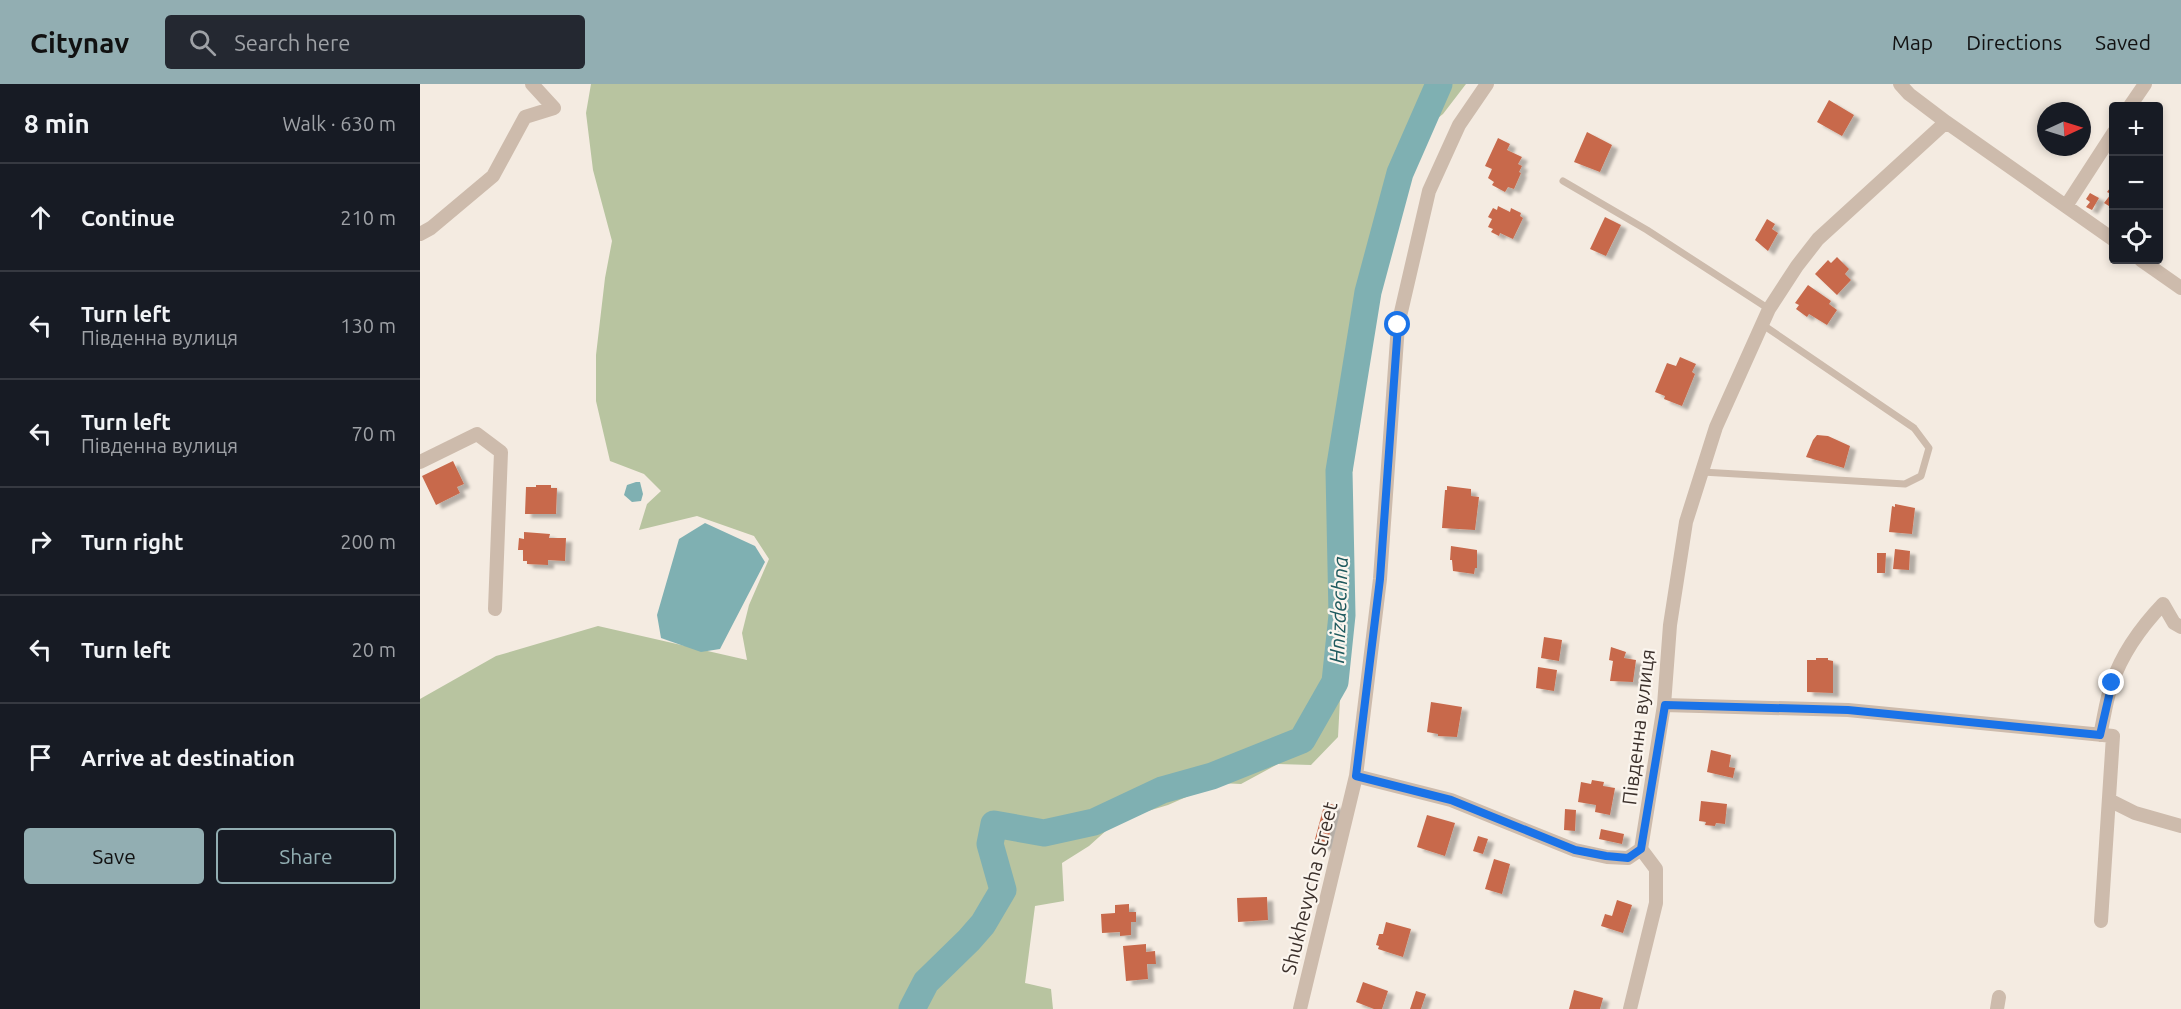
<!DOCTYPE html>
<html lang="en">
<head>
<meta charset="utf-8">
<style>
	:root { --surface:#171b24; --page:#242831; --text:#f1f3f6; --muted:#9ea1a6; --line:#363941; --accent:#92aeb2 }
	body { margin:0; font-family:Ubuntu,sans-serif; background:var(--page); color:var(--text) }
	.controls { position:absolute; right:18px; top:18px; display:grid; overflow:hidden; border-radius:6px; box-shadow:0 3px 9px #0003 }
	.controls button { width:54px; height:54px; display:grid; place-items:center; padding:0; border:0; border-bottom:2px solid var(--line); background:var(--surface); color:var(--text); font:30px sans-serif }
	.compass { position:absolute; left:1617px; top:18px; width:54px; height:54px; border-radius:50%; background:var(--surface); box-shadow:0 3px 9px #0003; rotate:86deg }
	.stop { position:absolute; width:18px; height:18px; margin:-14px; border:4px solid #1a73e8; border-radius:50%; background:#fff }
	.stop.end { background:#1a73e8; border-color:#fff; box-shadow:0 2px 6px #0008 }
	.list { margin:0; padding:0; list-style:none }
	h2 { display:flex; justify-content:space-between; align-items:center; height:78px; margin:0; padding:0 24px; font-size:26px }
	h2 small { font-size:20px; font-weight:400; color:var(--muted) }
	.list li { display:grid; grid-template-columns:39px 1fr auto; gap:18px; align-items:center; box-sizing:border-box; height:108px; padding:0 24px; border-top:2px solid var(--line) }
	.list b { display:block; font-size:22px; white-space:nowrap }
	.list p { margin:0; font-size:20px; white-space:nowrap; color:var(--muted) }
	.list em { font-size:20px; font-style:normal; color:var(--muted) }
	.actions { display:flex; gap:12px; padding:18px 24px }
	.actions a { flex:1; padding:14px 0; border:2px solid var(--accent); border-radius:6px; text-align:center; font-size:21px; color:var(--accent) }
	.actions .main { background:var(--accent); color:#111 }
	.icon { flex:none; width:33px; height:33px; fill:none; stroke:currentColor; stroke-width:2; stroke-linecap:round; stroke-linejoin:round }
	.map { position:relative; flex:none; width:1761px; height:925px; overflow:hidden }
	header { display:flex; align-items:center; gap:36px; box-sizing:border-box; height:84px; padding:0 30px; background:var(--accent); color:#111 }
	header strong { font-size:28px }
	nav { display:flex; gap:33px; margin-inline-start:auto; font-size:21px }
	.search { width:420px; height:54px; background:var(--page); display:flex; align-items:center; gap:15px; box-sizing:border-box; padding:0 21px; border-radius:6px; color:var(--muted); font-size:22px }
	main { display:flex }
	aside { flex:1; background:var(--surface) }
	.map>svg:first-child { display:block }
	.green { fill:#b8c4a0 }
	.water { fill:#7fb0b2 }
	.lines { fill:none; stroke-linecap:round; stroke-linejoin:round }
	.river { stroke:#7fb0b2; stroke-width:27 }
	.building { fill:#c8694b; filter:url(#shadow) }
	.lane { stroke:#cdbbac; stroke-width:7 }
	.street { stroke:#cdbbac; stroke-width:14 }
	.route { stroke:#1a73e8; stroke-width:8 }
	.labels { text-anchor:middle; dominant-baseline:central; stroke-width:4.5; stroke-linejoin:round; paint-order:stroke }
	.street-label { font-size:20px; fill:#3b302b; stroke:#fbf5ee }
	.water-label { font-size:21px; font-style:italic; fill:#1f5a5e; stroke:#fbf5ee }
</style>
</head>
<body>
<header>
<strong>Citynav</strong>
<div class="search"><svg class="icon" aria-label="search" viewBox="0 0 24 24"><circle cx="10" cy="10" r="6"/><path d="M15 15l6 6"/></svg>Search here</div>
<nav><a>Map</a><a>Directions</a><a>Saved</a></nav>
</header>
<main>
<aside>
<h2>8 min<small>Walk · 630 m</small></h2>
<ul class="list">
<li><svg class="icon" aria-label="ahead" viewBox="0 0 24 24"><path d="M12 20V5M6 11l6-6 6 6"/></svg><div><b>Continue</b></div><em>210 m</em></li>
<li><svg class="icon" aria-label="left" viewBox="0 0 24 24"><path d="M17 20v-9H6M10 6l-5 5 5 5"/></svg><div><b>Turn left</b><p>Південна вулиця</p></div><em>130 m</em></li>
<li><svg class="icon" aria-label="left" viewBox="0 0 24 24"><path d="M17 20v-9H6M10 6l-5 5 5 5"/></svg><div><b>Turn left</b><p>Південна вулиця</p></div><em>70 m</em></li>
<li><svg class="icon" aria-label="right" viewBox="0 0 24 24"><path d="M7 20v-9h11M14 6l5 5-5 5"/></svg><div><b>Turn right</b></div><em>200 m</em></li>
<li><svg class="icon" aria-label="left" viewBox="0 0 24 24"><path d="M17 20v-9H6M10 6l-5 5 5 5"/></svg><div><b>Turn left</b></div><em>20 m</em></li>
<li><svg class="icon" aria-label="arrive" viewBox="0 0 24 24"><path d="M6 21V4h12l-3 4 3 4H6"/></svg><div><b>Arrive at destination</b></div></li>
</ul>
<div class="actions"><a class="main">Save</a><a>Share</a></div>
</aside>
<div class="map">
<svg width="1761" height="925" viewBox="0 0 1761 925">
	<defs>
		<filter id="shadow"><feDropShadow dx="6" dy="4" stdDeviation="1.5" flood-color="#0004"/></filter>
	</defs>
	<rect width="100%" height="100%" fill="#f4ebe1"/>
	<path class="green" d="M 171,0 L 1046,0 L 1023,30 L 984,61 L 952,145 L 926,271 L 924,315 L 933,354 L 933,386 L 916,425 L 919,461 L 929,478 L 911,521 L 923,558 L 918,653 L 891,681 L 858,680 L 821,700 L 798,699 L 748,721 L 698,736 L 669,762 L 642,779 L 644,817 L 615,822 L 605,899 L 631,905 L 633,925 L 0,925 L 0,615 L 76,572 L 178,542 L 327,576 L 322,549 L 329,521 L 349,475 L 334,452 L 277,432 L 219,446 L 227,420 L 241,407 L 224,390 L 190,377 L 176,317 L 176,271 L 185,194 L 192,157 L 173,86 L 166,29 Z"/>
	<path class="water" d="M 216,398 L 220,398 L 223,410 L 221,417 L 212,418 L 204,411 L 207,401 Z
		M 285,439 L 335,462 L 345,478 L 300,565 L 281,568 L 241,554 L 237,531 L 259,455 Z"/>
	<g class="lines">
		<path class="river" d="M 492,925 L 506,898 L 549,856 L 563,840 L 583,806 L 570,760 L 574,740 L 624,749 L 674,738 L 742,706 L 792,692 L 882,656 L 915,598 L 922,531 L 919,387 L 948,208 L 980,89 L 1019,0"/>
	</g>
	<path class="building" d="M 1409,16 L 1434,31 L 1422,52 L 1397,38 Z
		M 1167,48 L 1192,61 L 1180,88 L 1154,78 Z
		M 1078,54 L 1090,60 L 1087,66 L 1102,73 L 1098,80 L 1102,82 L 1099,88 L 1101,89 L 1094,105 L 1088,103 L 1085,108 L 1072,101 L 1074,98 L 1068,94 L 1072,85 L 1065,82 Z
		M 1694,99 L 1694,125 L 1684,119 L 1691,110 L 1687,108 Z
		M 1670,109 L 1679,114 L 1672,126 L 1666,123 L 1670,118 L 1666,115 Z
		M 1078,122 L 1090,128 L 1091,124 L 1101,129 L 1100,132 L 1103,134 L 1093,155 L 1080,149 L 1079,152 L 1071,148 L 1073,145 L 1068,143 L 1072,135 L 1068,133 L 1073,124 L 1077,126 Z
		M 1185,133 L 1201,141 L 1186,172 L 1170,165 Z
		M 1347,135 L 1355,140 L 1352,145 L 1358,149 L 1348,167 L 1335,156 Z
		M 1417,173 L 1429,185 L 1425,190 L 1431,196 L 1417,211 L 1395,190 L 1408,176 L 1411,179 Z
		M 1388,201 L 1411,217 L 1409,220 L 1417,226 L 1407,241 L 1389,230 L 1387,233 L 1376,225 L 1379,221 L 1375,219 Z
		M 1260,273 L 1276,280 L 1272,288 L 1275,290 L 1262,322 L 1244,315 L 1245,312 L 1235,308 L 1247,279 L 1256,282 Z
		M 1397,351 L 1408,352 L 1430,362 L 1424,384 L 1386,373 L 1393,356 Z
		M 33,377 L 44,400 L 37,403 L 40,409 L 16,421 L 2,392 Z
		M 116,401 L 131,401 L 131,404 L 137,404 L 136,430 L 105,430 L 106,403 L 116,403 Z
		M 1027,402 L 1051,405 L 1051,412 L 1059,413 L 1055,446 L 1022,444 L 1025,406 L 1027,406 Z
		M 1475,420 L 1495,424 L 1492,450 L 1469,448 L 1472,422 L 1475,423 Z
		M 104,448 L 130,450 L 129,454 L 146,454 L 145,477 L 128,476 L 128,481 L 107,480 L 107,477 L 103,477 L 103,466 L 98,466 L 99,454 L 104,455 Z
		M 1031,462 L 1057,466 L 1057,484 L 1055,484 L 1054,490 L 1033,487 L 1032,476 L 1030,476 Z
		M 1475,465 L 1490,467 L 1489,486 L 1473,485 Z
		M 1457,469 L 1466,469 L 1465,489 L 1457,489 Z
		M 1124,553 L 1142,556 L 1139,577 L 1121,574 Z
		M 1191,563 L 1206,568 L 1204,574 L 1216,576 L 1213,598 L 1190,597 L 1193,577 L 1189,576 Z
		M 1396,574 L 1408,574 L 1408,576 L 1413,577 L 1413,609 L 1387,608 L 1387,576 L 1396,576 Z
		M 1118,583 L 1137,586 L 1134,607 L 1116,604 Z
		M 1011,618 L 1042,623 L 1037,653 L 1018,652 L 1018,650 L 1007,648 Z
		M 1291,666 L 1311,671 L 1309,683 L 1315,684 L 1313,694 L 1287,688 Z
		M 1172,696 L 1184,698 L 1183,702 L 1195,704 L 1190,731 L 1175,728 L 1176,721 L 1158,718 L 1161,698 L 1171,700 Z
		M 1281,717 L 1307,720 L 1305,740 L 1296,739 L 1295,742 L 1285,741 L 1286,738 L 1279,737 Z
		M 905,718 L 917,722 L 906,763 L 894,759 Z
		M 1145,725 L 1156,726 L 1155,747 L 1144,746 Z
		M 1007,731 L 1035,739 L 1025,772 L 997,763 Z
		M 1181,745 L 1204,750 L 1202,760 L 1179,755 Z
		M 1058,752 L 1068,755 L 1063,770 L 1053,767 Z
		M 1074,775 L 1090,780 L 1082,810 L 1065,805 Z
		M 847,813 L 848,836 L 818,838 L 817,814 Z
		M 1197,816 L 1212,821 L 1203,849 L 1181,842 L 1185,830 L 1192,832 Z
		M 709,820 L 709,828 L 716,828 L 716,838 L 711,838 L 711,851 L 700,852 L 700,848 L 682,849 L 681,830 L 695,829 L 695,821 Z
		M 966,838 L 991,845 L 983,873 L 958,865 L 959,862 L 956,861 L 959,850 L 963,850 Z
		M 726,860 L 726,868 L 735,867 L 736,880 L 727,880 L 728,895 L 706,897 L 703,862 Z
		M 943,898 L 968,907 L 962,925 L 954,925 L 936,918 Z
		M 1154,906 L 1183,914 L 1180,925 L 1149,925 Z
		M 996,907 L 1006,910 L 1001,925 L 990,925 Z"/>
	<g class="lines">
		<path class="lane" d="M 1143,97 L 1227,146 L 1349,225
			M 1282,388 L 1485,400 L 1501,392 L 1509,364 L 1494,344 L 1343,241"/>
		<path class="street" d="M 1480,0 L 1489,10 L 1526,38 L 1694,156
			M 1710,22 L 1725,0
			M 1646,122 L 1694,48
			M 0,150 L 11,144 L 73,92 L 105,33 L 134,24 L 112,0
			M 1721,176 L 1761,204
			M 0,378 L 57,350 L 81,368 L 75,525
			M 1244,621 L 1428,626 L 1693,652 L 1681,837
			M 1680,651 C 1684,634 1686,616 1692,599 C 1702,570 1722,542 1743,520 L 1754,539 L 1761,543
			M 936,692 L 1031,716 L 1155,766 L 1187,773 L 1208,774 L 1221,765 L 1244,621 L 1250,541 L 1266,438 L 1296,343 L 1349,225 L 1377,182 L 1398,155 L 1526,38
			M 1689,716 L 1715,729 L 1761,742
			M 880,925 L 936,692 L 960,495 L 978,241 L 1009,107 L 1039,41 L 1067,0
			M 1210,925 L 1236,819 L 1236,785 L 1221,765
			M 1577,925 L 1579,913"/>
	</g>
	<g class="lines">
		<path class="route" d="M 978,241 L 960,495 L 936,692 L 1031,716 L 1155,766 L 1186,772 L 1208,774 L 1221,765 L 1245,621 L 1428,626 L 1680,651 L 1692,599"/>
	</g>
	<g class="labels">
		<g class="street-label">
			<text transform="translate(1218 643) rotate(-83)">Південна вулиця</text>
			<text transform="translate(889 804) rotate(-76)">Shukhevycha Street</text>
		</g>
		<g class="water-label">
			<text transform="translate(918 526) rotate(-88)">Hnizdechna</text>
		</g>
	</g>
</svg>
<div class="controls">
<button>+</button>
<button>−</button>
<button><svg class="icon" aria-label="locate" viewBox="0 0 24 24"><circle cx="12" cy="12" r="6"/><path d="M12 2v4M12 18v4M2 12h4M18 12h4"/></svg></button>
</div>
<svg class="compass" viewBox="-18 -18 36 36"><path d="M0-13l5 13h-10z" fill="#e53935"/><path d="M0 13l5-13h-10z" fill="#9ea1a6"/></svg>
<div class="stop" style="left:978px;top:241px"></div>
<div class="stop end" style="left:1692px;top:599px"></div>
</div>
</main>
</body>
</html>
